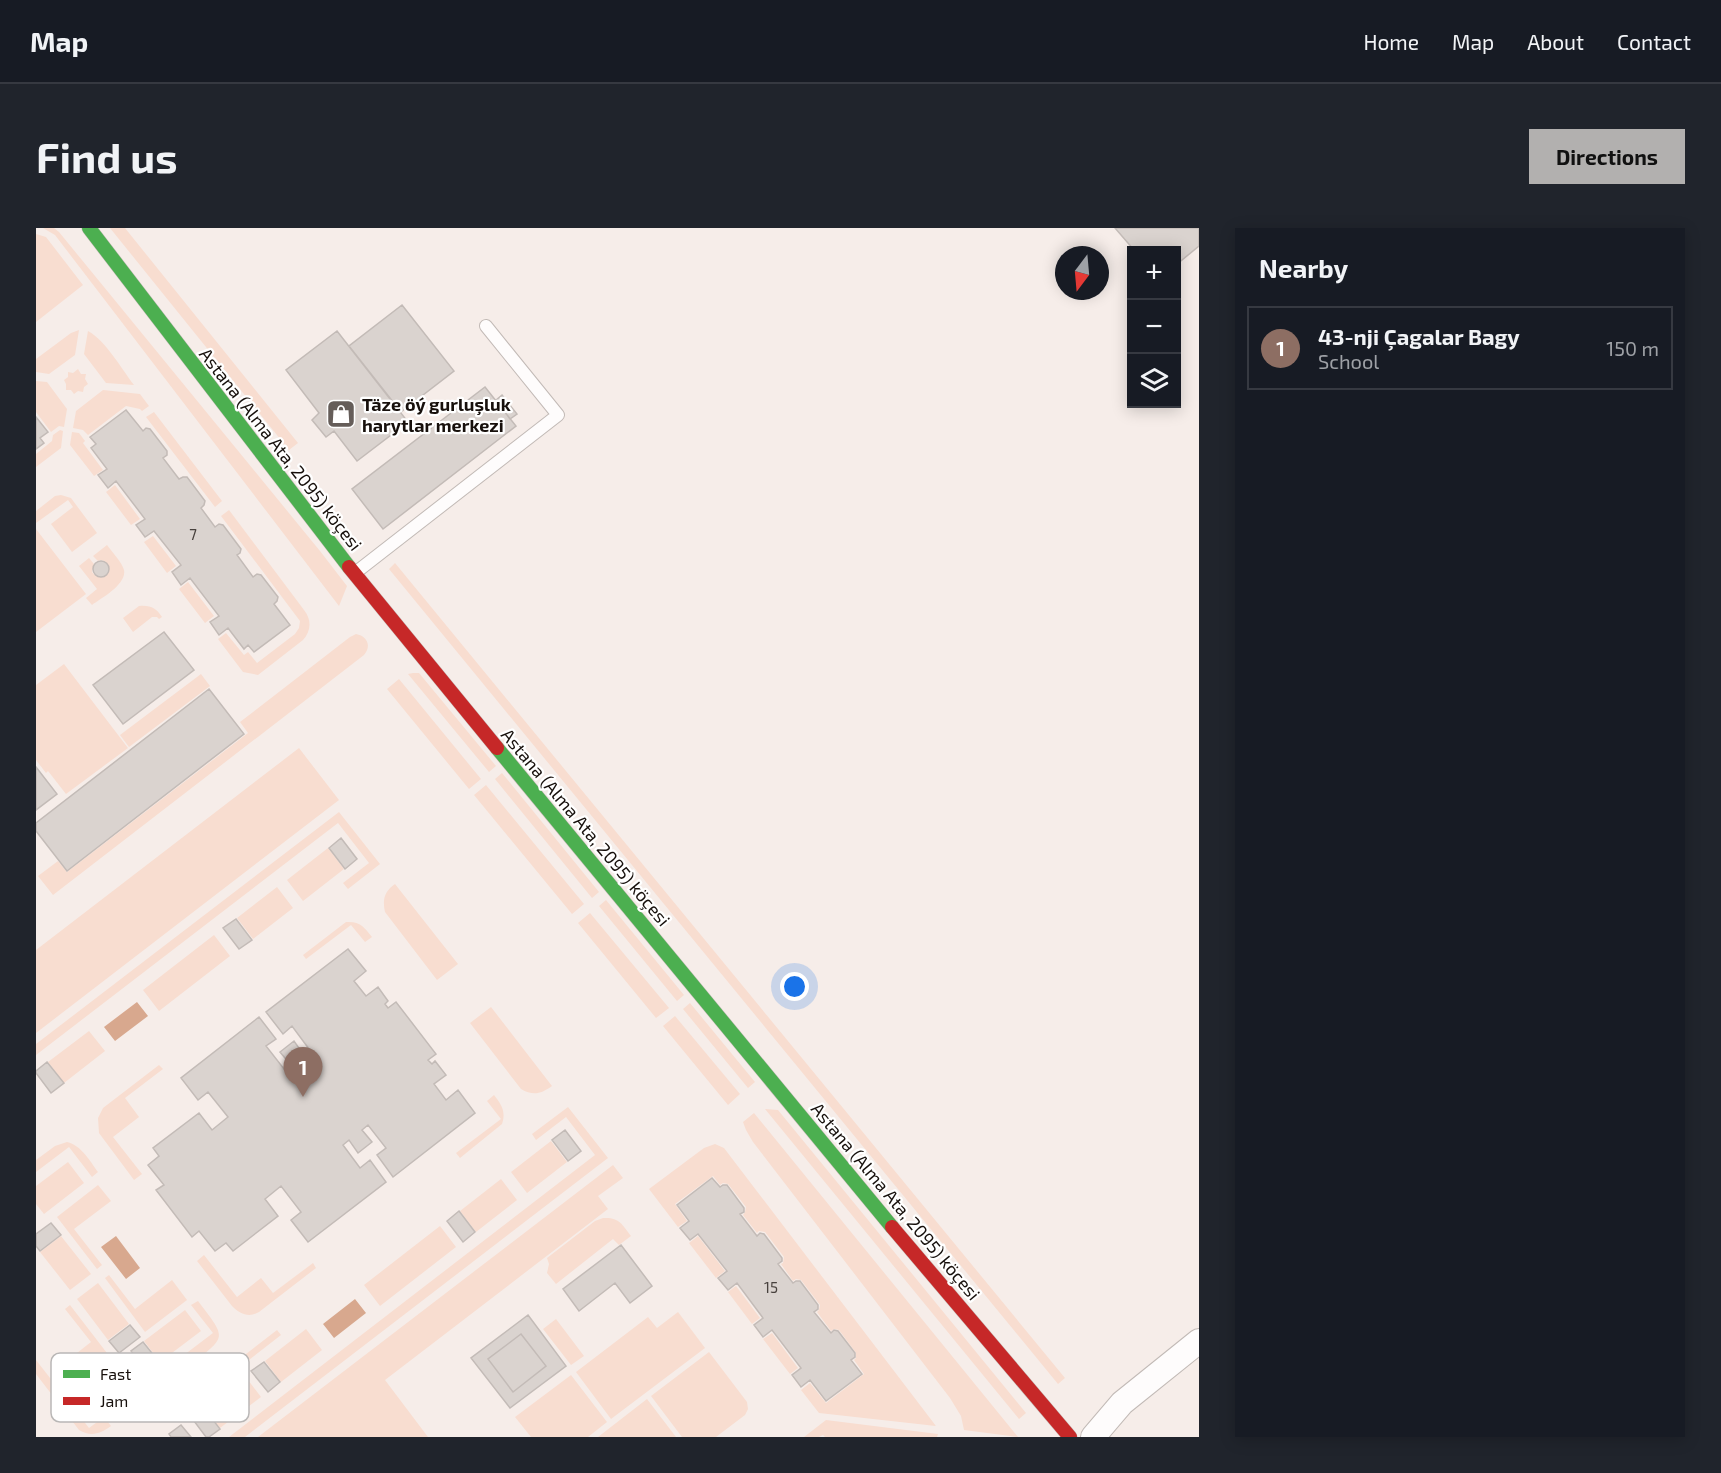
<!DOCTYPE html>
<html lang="en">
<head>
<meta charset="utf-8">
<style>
	:root { --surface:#171b24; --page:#20242c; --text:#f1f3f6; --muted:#9ea1a6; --line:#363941; --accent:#b2b0af }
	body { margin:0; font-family:"Exo 2",sans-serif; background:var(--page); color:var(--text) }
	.controls { position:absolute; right:18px; top:18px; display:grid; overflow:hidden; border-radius:0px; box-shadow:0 3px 15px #0003 }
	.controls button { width:54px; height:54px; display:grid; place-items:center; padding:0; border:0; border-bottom:2px solid var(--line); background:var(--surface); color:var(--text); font:30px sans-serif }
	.compass { position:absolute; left:1019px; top:18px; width:54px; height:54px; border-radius:50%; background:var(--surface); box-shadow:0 3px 15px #0003; rotate:196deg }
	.you { position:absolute; left:759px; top:759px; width:21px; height:21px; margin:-15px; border:4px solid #fff; border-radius:50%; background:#1a73e8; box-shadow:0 0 0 9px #1a73e833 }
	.badge { display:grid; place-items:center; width:39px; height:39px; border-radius:50%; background:var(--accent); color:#fff; font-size:20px; font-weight:700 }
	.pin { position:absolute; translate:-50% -50px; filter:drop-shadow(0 2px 3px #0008) }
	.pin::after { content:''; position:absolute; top:32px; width:21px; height:18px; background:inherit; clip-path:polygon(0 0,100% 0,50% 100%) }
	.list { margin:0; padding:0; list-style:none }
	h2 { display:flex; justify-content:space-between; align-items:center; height:78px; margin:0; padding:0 24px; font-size:26px }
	h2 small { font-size:20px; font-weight:400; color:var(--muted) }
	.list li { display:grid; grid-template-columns:39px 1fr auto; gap:18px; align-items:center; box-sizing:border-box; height:84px; margin:0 12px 12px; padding:0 12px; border:2px solid var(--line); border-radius:0px }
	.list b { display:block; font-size:22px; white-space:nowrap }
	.list p { margin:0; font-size:20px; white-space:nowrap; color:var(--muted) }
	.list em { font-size:20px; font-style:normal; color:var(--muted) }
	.icon { flex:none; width:33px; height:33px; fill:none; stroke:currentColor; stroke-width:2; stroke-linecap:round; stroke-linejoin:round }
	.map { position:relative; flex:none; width:1163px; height:1209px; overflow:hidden; border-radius:0px }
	header { display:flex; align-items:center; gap:36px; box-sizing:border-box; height:84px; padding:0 30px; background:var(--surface); border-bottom:2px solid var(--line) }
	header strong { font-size:28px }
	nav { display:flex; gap:33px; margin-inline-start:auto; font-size:21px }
	.intro { display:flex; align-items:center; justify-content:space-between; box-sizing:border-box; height:144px; padding:0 36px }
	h1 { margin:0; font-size:42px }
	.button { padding:15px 27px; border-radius:0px; background:var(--accent); color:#111; font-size:21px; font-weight:700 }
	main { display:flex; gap:36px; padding:0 36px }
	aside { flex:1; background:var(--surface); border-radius:0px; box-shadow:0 3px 15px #0003 }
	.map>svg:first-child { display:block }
	.green { fill:#f8ddd0 }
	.water { fill:#d8a88e }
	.building { fill:#dad3cf; stroke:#c3bbb7; stroke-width:1.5 }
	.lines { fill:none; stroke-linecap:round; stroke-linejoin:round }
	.lane-casing { stroke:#c2bab6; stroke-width:14 }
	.street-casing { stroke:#c2bab6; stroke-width:26 }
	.fast-casing { stroke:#c2bab6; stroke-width:15 }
	.jam-casing { stroke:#c2bab6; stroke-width:15 }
	.lane { stroke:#fefcfc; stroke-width:12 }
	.street { stroke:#fefcfc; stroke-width:24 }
	.fast { stroke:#4caf50; stroke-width:14 }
	.jam { stroke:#c62828; stroke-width:14 }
	.labels { text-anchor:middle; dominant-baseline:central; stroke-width:4.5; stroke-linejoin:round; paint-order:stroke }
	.number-label { font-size:15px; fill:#48413d }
	.poi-label { font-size:18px; font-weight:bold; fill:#17100c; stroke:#fff; text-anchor:start }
	.street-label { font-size:18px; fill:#17100c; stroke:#fff }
	.key { fill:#fff; stroke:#b9b7b6; stroke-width:1.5 }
	.key-label { font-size:16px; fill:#17100c }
</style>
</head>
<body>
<header>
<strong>Map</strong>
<nav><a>Home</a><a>Map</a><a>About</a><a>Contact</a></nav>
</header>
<div class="intro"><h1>Find us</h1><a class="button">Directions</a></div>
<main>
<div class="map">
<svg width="1163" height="1209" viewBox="0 0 1163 1209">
	<rect width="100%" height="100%" fill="#f6ede9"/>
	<path class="green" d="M 7,0 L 18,0 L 23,4 L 284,323 L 311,358 L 303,378 L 19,7 Z
		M 74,0 L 89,0 L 262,215 L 253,222 Z
		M 0,6 L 10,9 L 47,57 L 0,94 Z
		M 43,102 L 39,127 L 13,146 L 0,144 L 0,131 L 35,105 Z
		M 52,103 C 70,113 85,140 98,157 L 70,155 L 48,126 Z
		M 42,141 L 45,146 L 50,146 L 49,151 L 52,156 L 48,159 L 47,164 L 42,163 L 38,166 L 35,162 L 30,162 L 30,156 L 28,152 L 32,149 L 32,144 L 37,145 Z
		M 0,153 L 11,154 L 31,181 L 28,199 L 23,198 L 15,204 L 0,184 Z
		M 67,162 L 104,166 L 113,178 L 106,183 L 104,181 L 90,178 L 52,207 L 47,202 L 37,200 L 40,183 Z
		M 118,184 L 186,273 L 179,279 L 110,189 Z
		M 24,202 L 27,203 L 25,220 L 0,239 L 0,226 L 16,213 L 17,207 Z
		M 36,204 L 43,205 L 49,213 L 47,215 L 67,242 L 58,248 L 34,217 Z
		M 79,257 L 104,291 L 95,297 L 70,264 Z
		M 25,267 L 35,270 L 61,305 L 36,324 L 15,296 L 37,279 L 32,272 L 0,295 L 0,283 L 19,268 Z
		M 193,282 L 268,382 C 276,392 275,403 267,412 L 222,447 L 207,444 L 182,411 L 190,405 L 208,427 L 212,424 L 221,435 L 259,406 L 263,400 L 264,393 L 185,288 Z
		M 0,301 L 50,366 L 0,404 Z
		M 117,308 L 140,338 L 131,345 L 108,314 Z
		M 71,317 C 76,324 86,334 88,342 C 91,356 66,370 56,377 L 50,370 L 61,361 L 43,338 L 53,330 L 58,336 L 56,344 C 63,353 73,349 73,338 C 70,334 67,331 62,333 L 57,328 Z
		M 359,335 L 1029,1150 L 1022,1156 L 353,341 Z
		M 152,354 L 178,388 L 169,395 L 143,361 Z
		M 103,378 C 115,377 120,380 126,389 L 123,391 L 121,389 L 116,389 L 97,404 L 87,390 Z
		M 320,406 C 331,408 336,418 328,427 L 17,667 L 2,648 L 22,633 L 31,644 L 212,505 L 204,494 L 314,409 Z
		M 28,436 L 92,520 L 30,566 L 12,543 L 10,545 L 0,532 L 0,457 Z
		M 377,445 L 383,445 L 460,538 L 453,544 L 372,446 Z
		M 165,446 L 174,458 L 93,519 L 84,507 Z
		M 363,451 L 445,551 L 433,561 L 351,461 Z
		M 263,520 L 303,572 L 0,805 L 0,722 Z
		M 466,545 L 563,664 L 556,670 L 459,551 Z
		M 450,557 L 548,676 L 536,686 L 438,567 Z
		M 303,584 L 344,636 L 312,661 L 307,655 L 333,635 L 302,595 L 0,827 L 0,816 Z
		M 292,620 L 308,641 L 267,673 L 251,652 Z
		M 359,656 L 422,736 L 401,752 L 349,684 C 346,671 349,663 359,656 Z
		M 241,659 L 257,680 L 217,711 L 201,690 Z
		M 570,672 L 648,767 L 641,773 L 563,678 Z
		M 554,685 L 633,780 L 620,790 L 542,695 Z
		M 310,694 C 324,693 328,699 336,709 L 329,714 L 315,697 L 270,731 L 267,727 Z
		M 178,707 L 194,728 L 123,783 L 107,762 Z
		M 654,775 L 719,854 L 712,860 L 647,781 Z
		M 455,779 L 516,858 C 505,866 497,868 485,861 L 434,795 Z
		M 639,788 L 704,866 L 692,877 L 627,798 Z
		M 53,803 L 69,823 L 28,855 L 12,834 Z
		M 123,837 L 127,841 L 89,870 L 103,889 L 77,909 L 106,946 L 98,952 L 63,905 L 62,890 L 67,880 Z
		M 458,867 C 466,877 470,884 466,896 L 424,930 L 420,925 L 465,891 L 451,873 Z
		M 532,879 L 572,930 L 209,1209 L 193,1209 L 559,927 L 530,889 L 500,912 L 496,906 Z
		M 729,881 L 742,882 L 990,1185 L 983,1191 Z
		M 718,885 L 982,1209 L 928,1202 L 925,1188 L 914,1170 L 717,914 L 710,902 L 707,894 Z
		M 515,913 L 531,934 L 491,965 L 475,944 Z
		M 31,914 C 45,917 54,933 62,944 L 56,949 L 33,919 L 0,944 L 0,932 L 19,918 Z
		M 679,916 L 688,920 L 900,1198 L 783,1185 L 765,1162 L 774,1155 L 790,1175 L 828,1146 L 818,1132 L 820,1130 L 820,1125 L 803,1102 L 798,1101 L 795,1103 L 781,1084 L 783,1082 L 784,1077 L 765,1052 L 760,1051 L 757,1053 L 745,1036 L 747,1035 L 748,1029 L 729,1004 L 723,1003 L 721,1005 L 707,987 L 709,984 L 710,979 L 692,956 L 687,955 L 684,957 L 677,948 L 639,976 L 651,993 L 642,999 L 613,961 L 668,920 Z
		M 32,934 L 48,955 L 8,986 L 0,976 L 0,958 Z
		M 577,937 L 587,950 L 562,968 L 572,981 L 349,1152 L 392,1209 L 222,1209 Z
		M 465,951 L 481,972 L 440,1004 L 424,983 Z
		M 62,957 L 75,973 L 38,1001 L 66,1037 L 61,1041 L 21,989 Z
		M 567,990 C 583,989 586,996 595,1008 L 583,1017 L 577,1011 L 520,1056 L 511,1045 L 513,1036 L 511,1030 L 559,993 Z
		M 404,998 L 420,1019 L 344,1078 L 328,1057 Z
		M 25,1008 L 55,1046 L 34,1062 L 4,1024 Z
		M 662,1008 L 689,1043 L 680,1050 L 653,1015 Z
		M 168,1027 L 201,1069 L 225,1050 L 237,1065 L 277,1035 L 280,1040 L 223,1084 C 213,1090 204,1086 196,1078 L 161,1033 Z
		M 73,1047 L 99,1081 L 136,1052 L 151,1072 L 109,1104 L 69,1050 Z
		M 62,1055 L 93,1096 L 72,1112 L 41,1071 Z
		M 700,1058 L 724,1090 L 716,1096 L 692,1064 Z
		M 162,1073 C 190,1110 192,1108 155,1136 L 148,1127 L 177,1105 L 155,1077 Z
		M 34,1077 L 74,1129 L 32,1161 L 18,1143 L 55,1114 L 29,1081 Z
		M 149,1082 L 165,1103 L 124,1134 L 108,1113 Z
		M 642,1084 L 669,1120 L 575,1191 L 540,1144 L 612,1089 L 621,1100 Z
		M 520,1091 L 548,1128 L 535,1137 L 507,1101 Z
		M 270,1101 L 286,1122 L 245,1154 L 229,1133 Z
		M 241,1102 L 245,1107 L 187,1152 L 183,1147 Z
		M 736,1105 L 762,1140 L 754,1146 L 727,1111 Z
		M 673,1124 L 711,1174 L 712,1181 L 709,1187 L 680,1209 L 646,1209 L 615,1168 Z
		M 0,1132 L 53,1200 L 68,1189 L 75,1198 C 64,1206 55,1209 43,1202 L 0,1146 Z
		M 535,1147 L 571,1194 L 552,1209 L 495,1209 L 479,1189 Z
		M 209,1148 L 225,1169 L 184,1200 L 168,1179 Z
		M 611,1171 L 640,1209 L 562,1209 Z
		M 790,1192 L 902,1206 L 901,1209 L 789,1209 L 787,1207 L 783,1209 L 768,1209 Z"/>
	<path class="water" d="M 101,774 L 112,788 L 79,813 L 68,799 Z
		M 80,1008 L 104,1040 L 90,1051 L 65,1019 Z
		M 319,1071 L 330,1085 L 298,1110 L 287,1096 Z"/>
	<path class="building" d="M 1079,0 L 1163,0 L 1163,18 L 1140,37 L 1140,22 L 1098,22 Z
		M 366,77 L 418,143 L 365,184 L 313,118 Z
		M 301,103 L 372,194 L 321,233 L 298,203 L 290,209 L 276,192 L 283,185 L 250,142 Z
		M 449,159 L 480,198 L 347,301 L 316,261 Z
		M 466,167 L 481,186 L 474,191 L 460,172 Z
		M 90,182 L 107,203 L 110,200 L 114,201 L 131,223 L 131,227 L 127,230 L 143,251 L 147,249 L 151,249 L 169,273 L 168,277 L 165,280 L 179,299 L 183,296 L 187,297 L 205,321 L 204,325 L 201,327 L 217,349 L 221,346 L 225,347 L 242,369 L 241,373 L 238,376 L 254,397 L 218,424 L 212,417 L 208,421 L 192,400 L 183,407 L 174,394 L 183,388 L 154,350 L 145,357 L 136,344 L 145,337 L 118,303 L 109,309 L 100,297 L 109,291 L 80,253 L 72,260 L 62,247 L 71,241 L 55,220 L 60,216 L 54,209 Z
		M 0,189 L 12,204 L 4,210 L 8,215 L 0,221 Z
		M57 341a8 8 0 1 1 16 0a8 8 0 1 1-16 0Z
		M 128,404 L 158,442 L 87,496 L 57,457 Z
		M 173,461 L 208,506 L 31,643 L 0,603 L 0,595 Z
		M 0,539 L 21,566 L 0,582 Z
		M 305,610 L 321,631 L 309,641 L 293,620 Z
		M 200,691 L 216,712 L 203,721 L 187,700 Z
		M 312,721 L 330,743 L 318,753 L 330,768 L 342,759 L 352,773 L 349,776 L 352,780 L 360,774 L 400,826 L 392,832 L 396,836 L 399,833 L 410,847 L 398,856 L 410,872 L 422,862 L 439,885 L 357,949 L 341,927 L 350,920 L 332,897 L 326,902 L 336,914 L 322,925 L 313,912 L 307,917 L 324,940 L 334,932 L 350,954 L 272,1014 L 255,992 L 265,984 L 245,958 L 229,971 L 242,988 L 197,1023 L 190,1015 L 179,1023 L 163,1003 L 156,1009 L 120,962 L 128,957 L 112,937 L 123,928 L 117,920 L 163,885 L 176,902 L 192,889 L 172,864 L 162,872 L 145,850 L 223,789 L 240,811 L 230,818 L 248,841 L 254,836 L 244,824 L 258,813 L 267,826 L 273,821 L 256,798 L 247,806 L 230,784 Z
		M 11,834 L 28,855 L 15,865 L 0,845 L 0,843 Z
		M 529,902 L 545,923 L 532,933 L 516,912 Z
		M 676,950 L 684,959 L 687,957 L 691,957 L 708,980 L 708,984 L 704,986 L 721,1008 L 724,1005 L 728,1006 L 746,1030 L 746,1033 L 742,1036 L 757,1055 L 760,1053 L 764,1053 L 782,1077 L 782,1081 L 778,1084 L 795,1105 L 798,1102 L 802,1103 L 819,1125 L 819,1129 L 815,1132 L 826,1146 L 790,1173 L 774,1152 L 765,1159 L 756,1147 L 765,1140 L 736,1102 L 727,1109 L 718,1097 L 727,1090 L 701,1055 L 692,1062 L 682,1050 L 691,1043 L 662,1006 L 654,1012 L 644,1000 L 653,993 L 641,977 Z
		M 423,983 L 439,1004 L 427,1014 L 411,993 Z
		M 15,995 L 25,1007 L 4,1023 L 0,1018 L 0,1006 Z
		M 585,1017 L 616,1058 L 594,1075 L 579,1055 L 543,1083 L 527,1061 Z
		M 492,1087 L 530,1138 L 474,1180 L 435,1130 Z
		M 94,1097 L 104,1109 L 83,1125 L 73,1113 Z
		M 485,1106 L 510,1138 L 477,1164 L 452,1131 Z
		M 107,1114 L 124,1135 L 111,1144 L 95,1123 Z
		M 228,1134 L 244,1154 L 232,1164 L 215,1143 Z
		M 168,1180 L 184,1201 L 173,1209 L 170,1209 L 155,1189 Z
		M 145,1197 L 155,1209 L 135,1209 L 133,1206 Z"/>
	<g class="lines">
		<g class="lane-casing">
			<path id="lane" d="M 319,345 L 522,187 L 450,98"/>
		</g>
		<g class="street-casing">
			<path id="street" d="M 1057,1209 L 1086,1175 L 1163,1113"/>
		</g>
		<g class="fast-casing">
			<path id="fast" d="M 53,0 L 313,339
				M 461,520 L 856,999"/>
		</g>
		<g class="jam-casing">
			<path id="jam" d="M 313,339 L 461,520
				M 856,999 L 1034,1209"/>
		</g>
		<use href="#lane" class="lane"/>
		<use href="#street" class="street"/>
		<use href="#fast" class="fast"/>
		<use href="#jam" class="jam"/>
	</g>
	<defs>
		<g id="shop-square" transform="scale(1.5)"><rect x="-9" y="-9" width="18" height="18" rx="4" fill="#655d59" stroke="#fff"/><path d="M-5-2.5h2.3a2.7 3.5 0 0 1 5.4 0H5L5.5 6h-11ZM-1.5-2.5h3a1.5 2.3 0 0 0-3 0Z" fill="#fff"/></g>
	</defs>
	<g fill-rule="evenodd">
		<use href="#shop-square" x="305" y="186"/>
	</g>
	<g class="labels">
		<g class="number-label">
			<text x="157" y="306">7</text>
			<text x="735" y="1059">15</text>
		</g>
		<g class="poi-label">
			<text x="326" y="176">Täze öý gurluşluk<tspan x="326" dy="21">harytlar merkezi</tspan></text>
		</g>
		<g class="street-label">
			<text transform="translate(245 221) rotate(52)">Astana (Alma Ata, 2095) köçesi</text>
			<text transform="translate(550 599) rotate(50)">Astana (Alma Ata, 2095) köçesi</text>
			<text transform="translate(860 973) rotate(50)">Astana (Alma Ata, 2095) köçesi</text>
		</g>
	</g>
	<rect x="15" y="1125" width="198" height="69" rx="9" class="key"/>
	<rect x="27" y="1142" width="27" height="8" fill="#4caf50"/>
	<rect x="27" y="1169" width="27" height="8" fill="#c62828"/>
	<g class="key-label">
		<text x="64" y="1152">Fast</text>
		<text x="64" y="1179">Jam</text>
	</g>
</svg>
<div class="controls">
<button>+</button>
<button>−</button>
<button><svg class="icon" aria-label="layers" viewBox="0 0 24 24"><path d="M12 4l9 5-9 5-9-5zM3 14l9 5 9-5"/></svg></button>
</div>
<svg class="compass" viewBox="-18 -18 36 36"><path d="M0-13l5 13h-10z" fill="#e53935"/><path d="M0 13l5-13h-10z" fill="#9ea1a6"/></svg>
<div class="you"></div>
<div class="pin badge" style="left:267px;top:869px;background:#8d6e63">1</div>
</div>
<aside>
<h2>Nearby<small></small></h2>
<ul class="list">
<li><span class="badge" style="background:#8d6e63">1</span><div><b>43-nji Çagalar Bagy</b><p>School</p></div><em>150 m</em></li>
</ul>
</aside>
</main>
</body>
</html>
